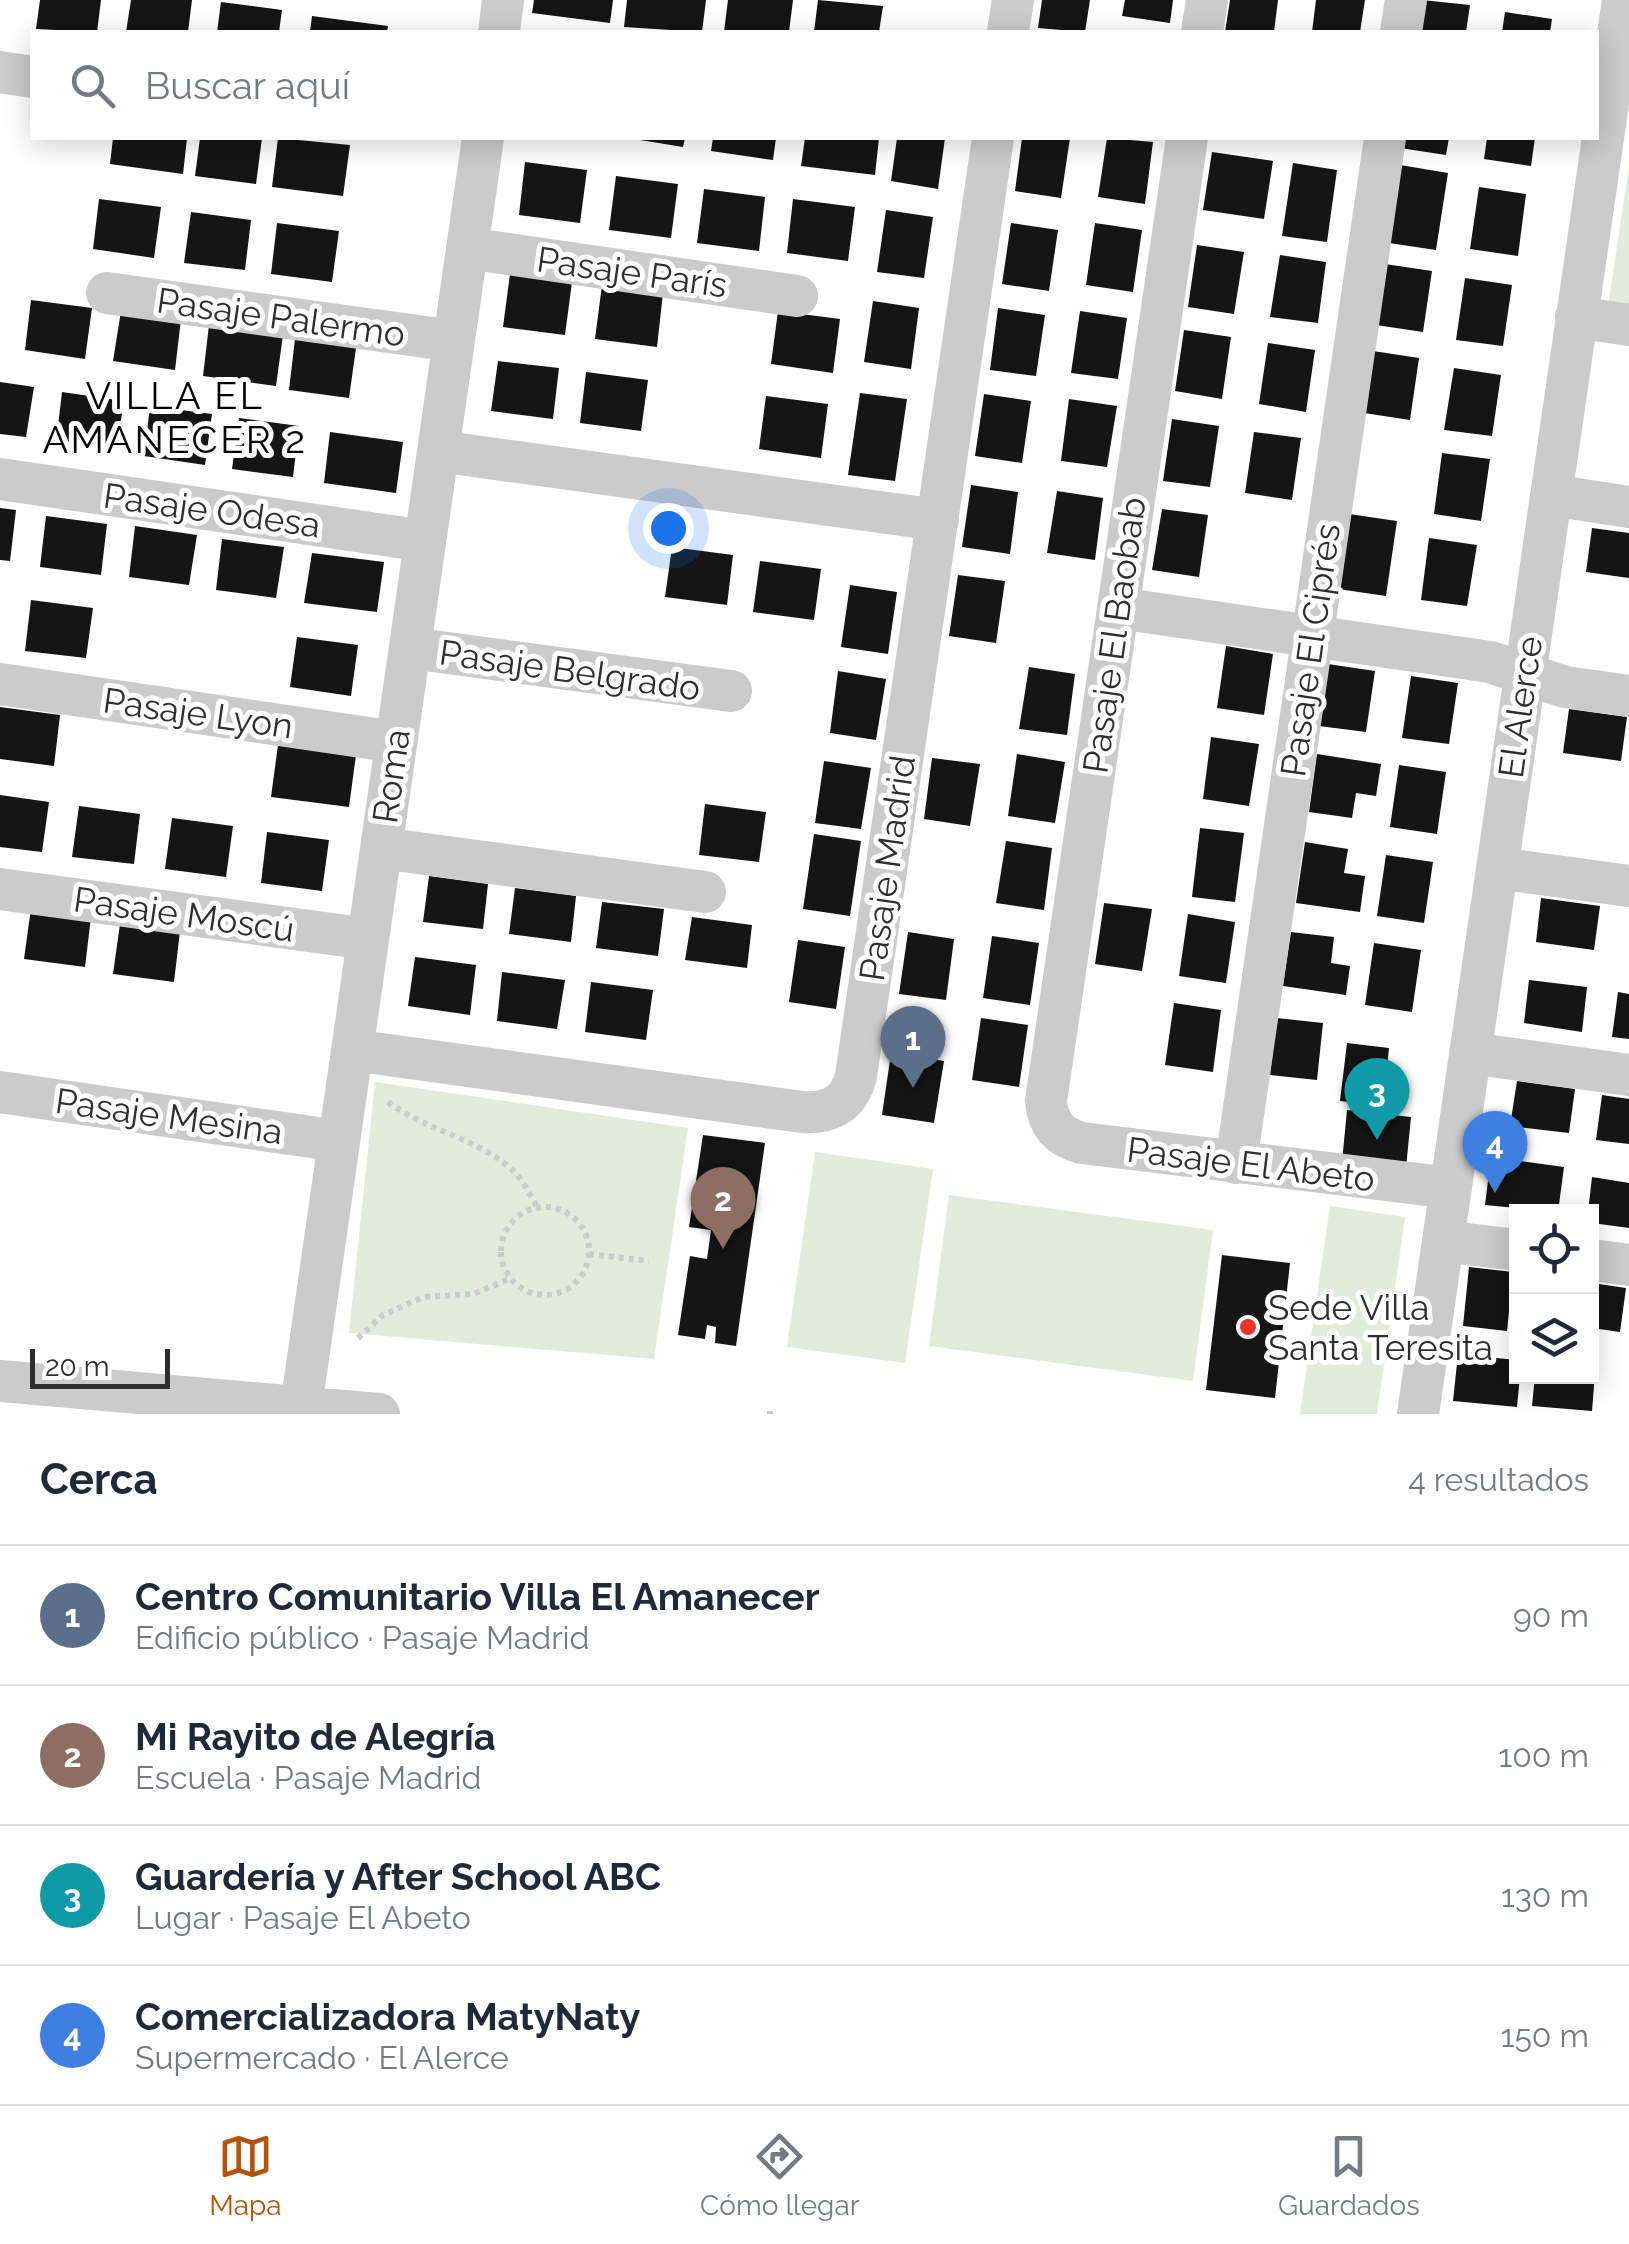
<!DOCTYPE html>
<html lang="es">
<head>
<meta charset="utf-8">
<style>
	:root { --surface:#fff; --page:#f6f6f7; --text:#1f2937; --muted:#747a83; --line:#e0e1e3; --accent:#b45309 }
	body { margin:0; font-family:Raleway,sans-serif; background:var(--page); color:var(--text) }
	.controls { position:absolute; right:30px; bottom:30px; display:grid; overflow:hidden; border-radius:0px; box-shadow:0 5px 25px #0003 }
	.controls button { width:90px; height:90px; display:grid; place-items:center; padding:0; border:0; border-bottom:2px solid var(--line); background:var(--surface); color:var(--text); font:50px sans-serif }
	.scale { position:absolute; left:30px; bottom:25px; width:140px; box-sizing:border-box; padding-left:10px; border:5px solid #2e2e2e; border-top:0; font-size:28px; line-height:35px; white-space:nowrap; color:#2e2e2e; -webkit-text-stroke:8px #fff; paint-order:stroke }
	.you { position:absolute; left:668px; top:528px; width:35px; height:35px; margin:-25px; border:8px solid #fff; border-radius:50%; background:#1a73e8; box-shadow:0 0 0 15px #1a73e833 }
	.badge { display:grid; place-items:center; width:65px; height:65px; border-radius:50%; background:var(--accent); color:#fff; font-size:32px; font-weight:700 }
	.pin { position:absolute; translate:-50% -82px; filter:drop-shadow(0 2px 5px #0008) }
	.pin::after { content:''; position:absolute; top:52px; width:35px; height:30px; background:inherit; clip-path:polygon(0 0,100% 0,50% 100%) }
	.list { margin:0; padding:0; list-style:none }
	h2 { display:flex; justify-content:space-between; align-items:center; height:130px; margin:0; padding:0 40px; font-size:42px }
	h2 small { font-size:32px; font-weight:400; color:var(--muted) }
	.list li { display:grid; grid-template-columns:65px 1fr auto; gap:30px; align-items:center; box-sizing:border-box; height:140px; padding:0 40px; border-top:2px solid var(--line) }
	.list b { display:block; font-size:38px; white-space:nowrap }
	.list p { margin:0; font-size:32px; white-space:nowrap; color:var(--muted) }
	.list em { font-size:32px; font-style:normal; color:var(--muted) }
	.icon { flex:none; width:55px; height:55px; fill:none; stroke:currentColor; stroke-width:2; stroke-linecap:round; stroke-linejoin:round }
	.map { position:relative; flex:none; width:1629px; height:1414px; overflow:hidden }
	.search { position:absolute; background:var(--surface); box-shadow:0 5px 25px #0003; left:30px; right:30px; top:30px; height:110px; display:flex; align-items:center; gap:25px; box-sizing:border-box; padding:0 35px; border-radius:0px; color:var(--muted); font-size:38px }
	.sheet { height:690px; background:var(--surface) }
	nav { display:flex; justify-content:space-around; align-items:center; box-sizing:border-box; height:140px; border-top:2px solid var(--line); background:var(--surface); font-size:28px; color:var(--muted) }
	nav a { display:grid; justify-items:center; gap:5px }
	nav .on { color:var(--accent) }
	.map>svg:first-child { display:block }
	.green { fill:#e1ecdb }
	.building { fill:#151515 }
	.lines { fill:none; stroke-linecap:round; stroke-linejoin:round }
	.path { stroke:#cbcbcb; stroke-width:6; stroke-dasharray:5 5; stroke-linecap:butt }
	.minor { stroke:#cbcbcb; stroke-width:42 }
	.poi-dot { fill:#ef3526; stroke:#fff; stroke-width:4 }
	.labels { text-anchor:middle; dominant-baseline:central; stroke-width:10; stroke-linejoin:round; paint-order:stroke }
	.street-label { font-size:35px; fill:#2e2e2e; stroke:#fff }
	.poi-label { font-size:35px; fill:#2e2e2e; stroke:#fff; text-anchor:start }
	.neighbourhood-label { font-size:38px; letter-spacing:2.5px; fill:#000; stroke:#fff }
</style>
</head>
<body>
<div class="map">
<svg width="1629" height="1414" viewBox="0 0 1629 1414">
	<rect width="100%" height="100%" fill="#fff"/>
	<path class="green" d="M 1629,166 L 1629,316 L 1607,313 Z
		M 375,1082 L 688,1128 L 654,1359 L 349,1333 Z
		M 815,1152 L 933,1169 L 905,1363 L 787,1347 Z
		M 949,1195 L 1213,1230 L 1193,1381 L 929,1346 Z
		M 1330,1206 L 1405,1217 L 1377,1414 L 1300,1414 Z"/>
	<path class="building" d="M 40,0 L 101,0 L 97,32 L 36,29 Z
		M 131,0 L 192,0 L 188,32 L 126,32 Z
		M 534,0 L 613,0 L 610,23 L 532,13 Z
		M 627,0 L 706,0 L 702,32 L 624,27 Z
		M 728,0 L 793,0 L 789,32 L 724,32 Z
		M 818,0 L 883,6 L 879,32 L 814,32 Z
		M 1042,0 L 1090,0 L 1085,32 L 1038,28 Z
		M 1125,0 L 1173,0 L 1170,23 L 1122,16 Z
		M 1230,0 L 1278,0 L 1274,32 L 1225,32 Z
		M 1316,0 L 1365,0 L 1360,32 L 1312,32 Z
		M 1422,0 L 1470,5 L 1466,32 L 1418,32 Z
		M 221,2 L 282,10 L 279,32 L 217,32 Z
		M 1505,12 L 1552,19 L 1550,32 L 1502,32 Z
		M 312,16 L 388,26 L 387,32 L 310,32 Z
		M 113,138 L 187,138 L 183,174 L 110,164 Z
		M 200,138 L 262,138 L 256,184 L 195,176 Z
		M 278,138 L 350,145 L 343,196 L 272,187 Z
		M 628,138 L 685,138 L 683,147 Z
		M 713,138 L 776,138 L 773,160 L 711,151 Z
		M 805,138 L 879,138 L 875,175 L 801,166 Z
		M 897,138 L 945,138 L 938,189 L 891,181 Z
		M 1022,138 L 1070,138 L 1061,198 L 1015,191 Z
		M 1107,138 L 1153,142 L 1145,204 L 1098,197 Z
		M 1401,138 L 1449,138 L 1446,155 L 1400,148 Z
		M 1487,138 L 1535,138 L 1531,166 L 1484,159 Z
		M 1212,152 L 1273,161 L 1264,219 L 1203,210 Z
		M 525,162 L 587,170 L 580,223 L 519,215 Z
		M 1293,163 L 1337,170 L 1327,242 L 1282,236 Z
		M 1400,165 L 1448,173 L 1436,250 L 1389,243 Z
		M 616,176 L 678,184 L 671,238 L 609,230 Z
		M 1479,187 L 1526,194 L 1518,256 L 1470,249 Z
		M 704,189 L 765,197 L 759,251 L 697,243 Z
		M 99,199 L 161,207 L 154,258 L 93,249 Z
		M 793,199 L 855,207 L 848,261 L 787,253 Z
		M 886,210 L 933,217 L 924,278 L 877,272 Z
		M 191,212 L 251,220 L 245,270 L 184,263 Z
		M 277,223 L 339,231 L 332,282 L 271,274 Z
		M 1011,223 L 1058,230 L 1049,291 L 1002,284 Z
		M 1095,223 L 1142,230 L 1133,292 L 1086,285 Z
		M 1197,245 L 1244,252 L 1234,314 L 1188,307 Z
		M 1280,255 L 1326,262 L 1318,323 L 1270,317 Z
		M 1385,264 L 1432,271 L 1423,332 L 1376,325 Z
		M 510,274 L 572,282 L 565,335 L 503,327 Z
		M 1465,278 L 1512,285 L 1503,346 L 1456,340 Z
		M 602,285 L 663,293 L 657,347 L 595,339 Z
		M 31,300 L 92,308 L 85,359 L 25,350 Z
		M 873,301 L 919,308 L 911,369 L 864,362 Z
		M 998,308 L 1045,315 L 1036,376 L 990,370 Z
		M 121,311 L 181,319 L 175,370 L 113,361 Z
		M 778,311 L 840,319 L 833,373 L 771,364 Z
		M 1080,311 L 1127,318 L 1118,379 L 1071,373 Z
		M 209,325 L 283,335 L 276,386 L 203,376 Z
		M 1184,330 L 1231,337 L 1222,399 L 1175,391 Z
		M 295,339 L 356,348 L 349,398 L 289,390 Z
		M 1268,343 L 1315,350 L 1306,412 L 1259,404 Z
		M 1373,351 L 1419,358 L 1410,420 L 1364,413 Z
		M 498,361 L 559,368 L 553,419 L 491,411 Z
		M 1454,368 L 1501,375 L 1492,436 L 1444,430 Z
		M 586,372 L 648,380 L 641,431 L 580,423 Z
		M 0,382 L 34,387 L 26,437 L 0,434 Z
		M 62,392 L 124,401 L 116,451 L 56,443 Z
		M 860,393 L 907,399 L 895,481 L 848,475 Z
		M 984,394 L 1031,401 L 1022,463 L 975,456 Z
		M 766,396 L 828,404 L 821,458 L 759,449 Z
		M 1069,399 L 1117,406 L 1107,467 L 1061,461 Z
		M 150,406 L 212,414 L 205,465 L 144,456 Z
		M 239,418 L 299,426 L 293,477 L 232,469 Z
		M 1172,419 L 1219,426 L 1210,487 L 1163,481 Z
		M 330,432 L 403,442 L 396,493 L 324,483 Z
		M 1254,432 L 1301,438 L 1292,500 L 1245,493 Z
		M 1442,453 L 1490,459 L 1481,521 L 1434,514 Z
		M 971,485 L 1018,492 L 1010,554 L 962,547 Z
		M 1057,491 L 1103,498 L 1095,560 L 1047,553 Z
		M 0,508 L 16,510 L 10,561 L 0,560 Z
		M 1162,509 L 1208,515 L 1199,577 L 1152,570 Z
		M 1349,514 L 1397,521 L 1386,596 L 1338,589 Z
		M 46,516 L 107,524 L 101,575 L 40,567 Z
		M 135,526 L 197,535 L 189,585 L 129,577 Z
		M 1592,528 L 1629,533 L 1629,578 L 1586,572 Z
		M 1429,538 L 1477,545 L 1467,606 L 1421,600 Z
		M 222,539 L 284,547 L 276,598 L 216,590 Z
		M 672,547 L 733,555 L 727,605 L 665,597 Z
		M 312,553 L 384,562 L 377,612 L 304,603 Z
		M 760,561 L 821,569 L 814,620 L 753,612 Z
		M 958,575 L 1005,581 L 996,643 L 949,636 Z
		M 850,585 L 897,592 L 888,654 L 841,647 Z
		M 31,600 L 93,608 L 86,658 L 25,651 Z
		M 297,637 L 358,645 L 351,696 L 290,687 Z
		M 1226,646 L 1273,654 L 1264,715 L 1217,708 Z
		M 1328,664 L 1375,671 L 1366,732 L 1319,726 Z
		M 1029,667 L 1075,674 L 1067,735 L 1019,729 Z
		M 838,671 L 886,679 L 876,740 L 830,733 Z
		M 1411,676 L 1458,683 L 1449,744 L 1402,738 Z
		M 0,707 L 60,715 L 54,766 L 0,759 Z
		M 1569,709 L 1627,717 L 1621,761 L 1563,753 Z
		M 1211,737 L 1259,744 L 1249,806 L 1203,799 Z
		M 278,745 L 356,755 L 349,807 L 271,797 Z
		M 1017,754 L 1065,762 L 1055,823 L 1008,816 Z
		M 1317,754 L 1381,764 L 1376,796 L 1356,793 L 1352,818 L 1309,812 Z
		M 932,758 L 980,764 L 970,826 L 924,819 Z
		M 824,761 L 871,768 L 861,829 L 815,823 Z
		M 1399,765 L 1446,772 L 1437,834 L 1390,827 Z
		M 0,795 L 49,802 L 42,852 L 0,847 Z
		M 705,804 L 766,812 L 759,862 L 699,855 Z
		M 79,806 L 140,814 L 134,864 L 72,857 Z
		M 172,818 L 233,826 L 226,877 L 165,869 Z
		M 1200,828 L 1244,833 L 1235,902 L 1192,897 Z
		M 267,832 L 329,840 L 322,891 L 261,883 Z
		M 814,834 L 861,841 L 850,916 L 803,909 Z
		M 1006,841 L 1052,848 L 1044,910 L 996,903 Z
		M 1305,842 L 1348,849 L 1344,873 L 1365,876 L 1360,912 L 1296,903 Z
		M 1386,855 L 1433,862 L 1424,923 L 1377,916 Z
		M 429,876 L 488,884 L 483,929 L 423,922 Z
		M 515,888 L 576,896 L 571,942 L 509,934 Z
		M 1541,898 L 1600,906 L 1594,950 L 1536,942 Z
		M 602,902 L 664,909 L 658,956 L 596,948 Z
		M 1104,903 L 1152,909 L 1142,971 L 1095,964 Z
		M 31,908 L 91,917 L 85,967 L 24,959 Z
		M 1188,914 L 1235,922 L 1226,983 L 1179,976 Z
		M 692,917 L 752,925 L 747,968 L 685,960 Z
		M 120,924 L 180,931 L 174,982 L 113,974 Z
		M 908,932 L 954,939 L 946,1000 L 899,994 Z
		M 1291,932 L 1334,937 L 1331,963 L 1350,966 L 1346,995 L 1283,986 Z
		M 992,936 L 1039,943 L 1030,1005 L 983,998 Z
		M 798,940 L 845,947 L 836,1009 L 789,1002 Z
		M 1374,943 L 1421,950 L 1412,1012 L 1365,1005 Z
		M 415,957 L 476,965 L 470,1015 L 408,1006 Z
		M 502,972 L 565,980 L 557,1029 L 497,1021 Z
		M 1529,980 L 1587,987 L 1582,1032 L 1524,1023 Z
		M 591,982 L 653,990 L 646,1040 L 585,1032 Z
		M 1618,992 L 1629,994 L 1629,1039 L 1612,1037 Z
		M 1174,1003 L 1221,1010 L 1213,1072 L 1165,1065 Z
		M 981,1018 L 1028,1025 L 1019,1087 L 972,1080 Z
		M 1277,1018 L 1323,1023 L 1317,1080 L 1270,1075 Z
		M 1347,1043 L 1389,1048 L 1383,1106 L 1340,1101 Z
		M 891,1053 L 944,1061 L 934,1123 L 882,1115 Z
		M 1517,1081 L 1575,1089 L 1569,1133 L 1510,1126 Z
		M 1602,1095 L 1629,1099 L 1629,1144 L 1596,1140 Z
		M 1347,1110 L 1411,1117 L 1406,1168 L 1342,1162 Z
		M 703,1135 L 765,1143 L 736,1346 L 715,1343 L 716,1327 L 707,1325 L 705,1339 L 678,1335 L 690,1256 L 707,1259 L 711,1230 L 689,1227 Z
		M 1491,1157 L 1564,1167 L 1558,1212 L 1485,1205 Z
		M 1592,1177 L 1629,1183 L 1629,1228 L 1592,1223 L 1592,1212 L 1588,1212 Z
		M 1222,1255 L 1290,1263 L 1275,1398 L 1206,1390 Z
		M 1469,1267 L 1513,1272 L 1507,1331 L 1463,1326 Z
		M 1592,1283 L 1626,1288 L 1620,1332 L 1592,1328 Z
		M 1458,1354 L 1516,1360 L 1516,1376 L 1520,1376 L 1517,1407 L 1453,1401 Z
		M 1592,1372 L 1595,1373 L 1592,1411 L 1532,1406 L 1535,1376 L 1592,1376 Z"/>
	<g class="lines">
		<path class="path" d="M 388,1102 C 425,1130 475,1137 511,1169 C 522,1178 530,1195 538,1208
			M501 1251a44 44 0 1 1 88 0a44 44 0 1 1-88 0Z
			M 589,1254 L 649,1261
			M 358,1338 L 383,1315 L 423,1297 L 474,1294 L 511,1278
			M 770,1414 L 770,1411"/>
		<path class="minor" d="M 499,32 L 503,0
			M 1008,32 L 1013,0
			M 1202,32 L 1207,0
			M 1401,32 L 1406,0
			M 0,72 L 32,77
			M 1187,138 L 1046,1101 C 1048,1125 1059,1137 1082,1143 L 1451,1188
			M 467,248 L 797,296
			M 107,293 L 454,341
			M 1576,317 L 1629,325
			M 438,451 L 938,520
			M 0,479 L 425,541
			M 1551,495 L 1629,507
			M 1118,608 L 1490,662 L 1565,687 L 1629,696
			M 410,648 L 731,691
			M 0,684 L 396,742
			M 381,848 L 705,892
			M 1497,868 L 1629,886
			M 0,889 L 368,939
			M 352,1050 L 802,1112 C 830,1114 849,1104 856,1076 L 993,138
			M 1470,1053 L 1629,1075
			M 0,1092 L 339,1141
			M 1236,1163 L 1385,138
			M 1443,1241 L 1516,1250
			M 1592,1260 L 1629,1265
			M 0,1381 L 379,1414
			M 300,1414 L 483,138
			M 1418,1414 L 1623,0"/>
	</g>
	<circle class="poi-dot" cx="1248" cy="1327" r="10"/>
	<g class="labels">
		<g class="street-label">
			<text transform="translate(632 272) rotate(8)">Pasaje París</text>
			<text transform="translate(281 317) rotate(8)">Pasaje Palermo</text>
			<text transform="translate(212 510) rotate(8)">Pasaje Odesa</text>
			<text transform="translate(1114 635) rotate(-82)">Pasaje El Baobab</text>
			<text transform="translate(1310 650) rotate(-82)">Pasaje El Ciprés</text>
			<text transform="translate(570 670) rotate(8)">Pasaje Belgrado</text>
			<text transform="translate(1520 707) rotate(-82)">El Alerce</text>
			<text transform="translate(198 713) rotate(8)">Pasaje Lyon</text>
			<text transform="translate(391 776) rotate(-82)">Roma</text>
			<text transform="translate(887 868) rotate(-82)">Pasaje Madrid</text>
			<text transform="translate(184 914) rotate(8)">Pasaje Moscú</text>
			<text transform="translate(169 1116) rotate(8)">Pasaje Mesina</text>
			<text transform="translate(1251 1164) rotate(7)">Pasaje El Abeto</text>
		</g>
		<g class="poi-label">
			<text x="1268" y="1307">Sede Villa<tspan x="1268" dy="40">Santa Teresita</tspan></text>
		</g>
		<g class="neighbourhood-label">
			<text x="175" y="395">VILLA EL<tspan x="175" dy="44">AMANECER 2</tspan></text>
		</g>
	</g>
</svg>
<div class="controls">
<button><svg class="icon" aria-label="locate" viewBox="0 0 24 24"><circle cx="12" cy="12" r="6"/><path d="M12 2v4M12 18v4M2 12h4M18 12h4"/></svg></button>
<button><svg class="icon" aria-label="layers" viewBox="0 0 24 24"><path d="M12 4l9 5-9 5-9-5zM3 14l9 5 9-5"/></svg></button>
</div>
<div class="scale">20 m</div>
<div class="you"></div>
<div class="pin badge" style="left:913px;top:1088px;background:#5c6f8a">1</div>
<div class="pin badge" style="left:723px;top:1249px;background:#8d6e63">2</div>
<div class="pin badge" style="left:1377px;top:1140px;background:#0f9aa8">3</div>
<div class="pin badge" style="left:1495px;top:1193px;background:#3f7fe0">4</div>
<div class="search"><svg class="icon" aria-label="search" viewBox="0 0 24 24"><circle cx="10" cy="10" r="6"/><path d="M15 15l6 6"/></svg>Buscar aquí</div>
</div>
<section class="sheet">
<h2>Cerca<small>4 resultados</small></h2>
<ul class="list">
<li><span class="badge" style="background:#5c6f8a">1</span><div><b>Centro Comunitario Villa El Amanecer</b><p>Edificio público · Pasaje Madrid</p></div><em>90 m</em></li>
<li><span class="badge" style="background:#8d6e63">2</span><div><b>Mi Rayito de Alegría</b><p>Escuela · Pasaje Madrid</p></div><em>100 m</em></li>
<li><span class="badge" style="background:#0f9aa8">3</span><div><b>Guardería y After School ABC</b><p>Lugar · Pasaje El Abeto</p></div><em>130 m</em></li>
<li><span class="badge" style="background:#3f7fe0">4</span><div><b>Comercializadora MatyNaty</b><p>Supermercado · El Alerce</p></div><em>150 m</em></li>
</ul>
</section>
<nav>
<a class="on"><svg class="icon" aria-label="map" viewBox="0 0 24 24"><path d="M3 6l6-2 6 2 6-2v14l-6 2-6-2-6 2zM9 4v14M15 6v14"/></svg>Mapa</a>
<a><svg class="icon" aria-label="directions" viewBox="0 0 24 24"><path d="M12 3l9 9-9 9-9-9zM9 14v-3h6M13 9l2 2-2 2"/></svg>Cómo llegar</a>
<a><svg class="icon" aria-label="saved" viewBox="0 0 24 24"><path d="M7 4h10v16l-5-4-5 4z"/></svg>Guardados</a>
</nav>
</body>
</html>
